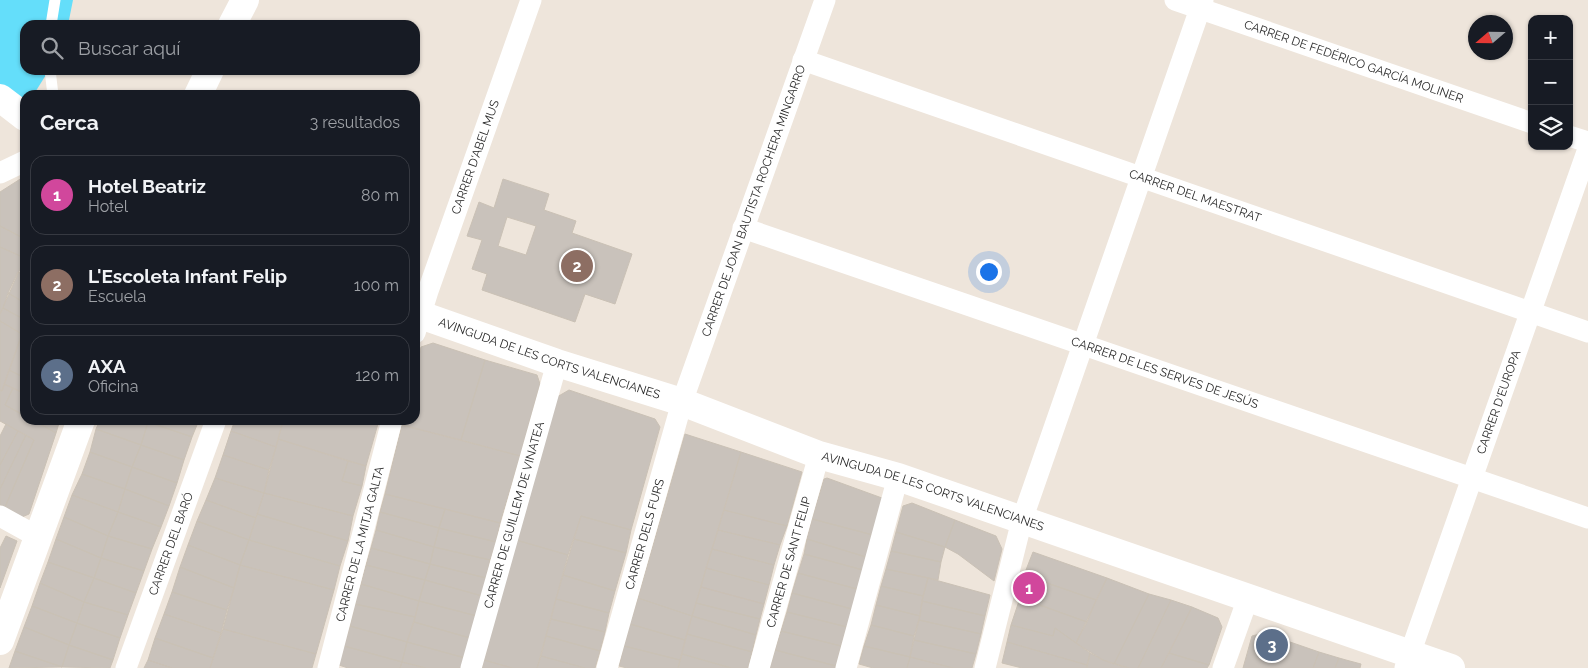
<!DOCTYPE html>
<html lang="es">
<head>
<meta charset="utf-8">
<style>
	:root { --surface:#171b24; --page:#242831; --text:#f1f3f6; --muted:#9ea1a6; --line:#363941; --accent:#0b8043 }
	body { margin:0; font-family:Raleway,sans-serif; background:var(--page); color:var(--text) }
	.controls { position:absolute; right:15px; top:15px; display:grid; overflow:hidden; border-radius:10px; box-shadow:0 1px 4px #0004 }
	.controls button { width:45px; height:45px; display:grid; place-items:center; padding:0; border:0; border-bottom:1px solid var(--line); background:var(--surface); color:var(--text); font:25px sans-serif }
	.compass { position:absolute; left:1468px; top:15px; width:45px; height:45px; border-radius:50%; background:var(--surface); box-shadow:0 1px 4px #0004; rotate:250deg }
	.you { position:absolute; left:988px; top:271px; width:18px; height:18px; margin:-12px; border:4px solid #fff; border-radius:50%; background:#1a73e8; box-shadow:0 0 0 8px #1a73e833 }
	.badge { display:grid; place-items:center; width:32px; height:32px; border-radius:50%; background:var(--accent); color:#fff; font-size:16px; font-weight:700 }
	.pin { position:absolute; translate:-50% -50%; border:2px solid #fff; box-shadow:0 1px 5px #0006 }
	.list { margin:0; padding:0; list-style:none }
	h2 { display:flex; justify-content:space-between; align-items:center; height:65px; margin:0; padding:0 20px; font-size:21px }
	h2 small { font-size:16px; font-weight:400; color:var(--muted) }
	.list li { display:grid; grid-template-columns:32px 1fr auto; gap:15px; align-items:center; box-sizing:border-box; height:80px; margin:0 10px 10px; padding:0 10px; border:1px solid var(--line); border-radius:15px }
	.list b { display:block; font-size:19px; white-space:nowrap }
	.list p { margin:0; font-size:16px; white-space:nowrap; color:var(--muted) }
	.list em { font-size:16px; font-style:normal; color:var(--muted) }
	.icon { flex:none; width:28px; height:28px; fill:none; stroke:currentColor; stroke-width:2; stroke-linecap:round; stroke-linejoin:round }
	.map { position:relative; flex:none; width:1588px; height:668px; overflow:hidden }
	.search { position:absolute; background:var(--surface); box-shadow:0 1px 4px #0004; left:20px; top:20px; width:400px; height:55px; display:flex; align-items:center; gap:12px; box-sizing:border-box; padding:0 18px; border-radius:15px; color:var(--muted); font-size:19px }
	.panel { position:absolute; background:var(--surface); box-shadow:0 1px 4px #0004; left:20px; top:90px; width:400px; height:335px; border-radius:15px }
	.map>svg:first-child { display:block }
	.water { fill:#64defa }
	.building { fill:#c9c2bb; stroke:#cac1b5; fill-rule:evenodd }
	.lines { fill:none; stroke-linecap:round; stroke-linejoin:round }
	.lane { stroke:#fff; stroke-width:11 }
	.street { stroke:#fff; stroke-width:21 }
	.secondary { stroke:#fff; stroke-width:28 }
	.labels { text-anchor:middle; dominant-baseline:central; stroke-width:4; stroke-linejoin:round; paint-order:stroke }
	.street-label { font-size:12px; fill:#2b2b2b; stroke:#fff }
</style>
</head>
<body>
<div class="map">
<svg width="1588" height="668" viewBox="0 0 1588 668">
	<rect width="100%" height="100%" fill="#eee5db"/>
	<path class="water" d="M 0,0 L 73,0 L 68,25 L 25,25 L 25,70 L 49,70 L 34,94 L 25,95 L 25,104 L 0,88 Z"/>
	<path class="building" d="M 25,176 L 25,239 L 0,226 L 0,192 Z
		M 503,179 L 549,194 L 544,210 L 576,221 L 572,233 L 632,254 L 615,304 L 585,294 L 575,322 L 482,290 L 487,274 L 472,269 L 482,240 L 467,236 L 479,202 L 494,208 ZM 507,217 L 536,226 L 526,255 L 498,246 Z
		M 0,226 L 25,239 L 25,258 L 0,247 Z
		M 0,247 L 25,258 L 0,314 Z
		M 18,272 L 25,275 L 25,303 L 8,293 Z
		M 8,293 L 25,303 L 25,320 L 3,308 Z
		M 3,308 L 25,320 L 25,336 L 0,321 L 0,314 Z
		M 0,321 L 22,334 L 2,391 L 0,390 Z
		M 22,334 L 25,336 L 25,378 L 9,370 Z
		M 433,343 L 485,360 L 461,440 L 402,425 L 403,420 L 415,420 L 415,372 L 421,347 Z
		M 485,360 L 537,375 L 540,384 L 520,456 L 461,440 Z
		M 9,370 L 25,378 L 25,394 L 4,384 Z
		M 4,384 L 13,388 L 5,405 L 25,416 L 25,420 L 33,420 L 56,433 L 29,514 L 22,517 L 5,507 L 34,440 L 0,421 L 0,390 L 2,391 Z
		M 13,388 L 25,394 L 25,416 L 5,405 Z
		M 569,390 L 655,419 L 660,427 L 631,530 L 581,516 L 568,555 L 516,540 L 557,397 Z
		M 33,420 L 60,420 L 56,433 Z
		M 100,420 L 143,420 L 148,422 L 141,445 L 96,429 Z
		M 149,420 L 199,420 L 192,437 L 148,422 Z
		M 235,420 L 276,420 L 283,422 L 276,447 L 231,431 Z
		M 283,420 L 379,420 L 366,466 L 278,439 Z
		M 148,422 L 192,437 L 184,460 L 141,445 Z
		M 6,424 L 18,431 L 0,465 L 0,436 Z
		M 402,425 L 520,456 L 500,523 L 385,494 Z
		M 96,429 L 141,445 L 132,467 L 90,452 Z
		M 18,431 L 26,435 L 0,489 L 0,465 Z
		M 231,431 L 276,447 L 269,470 L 223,455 Z
		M 685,434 L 741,452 L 692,616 L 638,598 Z
		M 26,435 L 34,440 L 5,507 L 0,505 L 0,489 Z
		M 278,439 L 348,461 L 342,481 L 362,486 L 353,516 L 264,493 Z
		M 141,445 L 184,460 L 177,483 L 132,467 Z
		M 90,452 L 132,467 L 125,489 L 82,474 Z
		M 741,452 L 802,472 L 787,526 L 724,510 Z
		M 223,455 L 269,470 L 264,493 L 215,478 Z
		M 348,461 L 366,466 L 362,486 L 342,481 Z
		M 132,467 L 177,483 L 169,506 L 125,489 Z
		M 82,474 L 125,489 L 118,512 L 72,495 Z
		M 215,478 L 264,493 L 256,518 L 206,500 Z
		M 827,478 L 882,498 L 873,535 L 812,519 L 824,479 Z
		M 125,489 L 169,506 L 161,527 L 118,512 Z
		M 264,493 L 353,516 L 348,541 L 257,514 Z
		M 385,494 L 445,509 L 439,528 L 380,512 Z
		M 72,495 L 118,512 L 108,536 L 64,517 Z
		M 206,500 L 256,518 L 249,540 L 197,521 Z
		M 912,503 L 955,520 L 945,547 L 896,532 L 903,506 Z
		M 445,509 L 500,523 L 496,542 L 439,528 Z
		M 724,510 L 787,526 L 780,545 L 718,530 Z
		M 118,512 L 161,527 L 152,549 L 108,536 Z
		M 380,512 L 439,528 L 434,547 L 376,530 Z
		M 257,514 L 348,541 L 340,566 L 249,540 Z
		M 581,516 L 631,530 L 626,553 L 574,539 Z
		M 64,517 L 108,536 L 101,558 L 56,539 Z
		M 812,519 L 873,535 L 866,557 L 807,539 Z
		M 955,520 L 996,536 L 1002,549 L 994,581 L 958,554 L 945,547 Z
		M 197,521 L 249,540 L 240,565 L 188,545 Z
		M 439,528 L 496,542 L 490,560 L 434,547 Z
		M 376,530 L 434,547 L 430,564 L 371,548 Z
		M 718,530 L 780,545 L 774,565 L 712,549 Z
		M 896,532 L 945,547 L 941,562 L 891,551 Z
		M 6,536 L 17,541 L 0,588 L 0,548 Z
		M 108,536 L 152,549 L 144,571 L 101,558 Z
		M 56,539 L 101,558 L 94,578 L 48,562 Z
		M 574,539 L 626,553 L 615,591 L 563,575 Z
		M 807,539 L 866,557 L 863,570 L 804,554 Z
		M 249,540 L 340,566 L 334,590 L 240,565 Z
		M 516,540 L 568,555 L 537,668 L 512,668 L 484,660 Z
		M 188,545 L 240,565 L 234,588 L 180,567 Z
		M 434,547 L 490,560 L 486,578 L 430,564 Z
		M 371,548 L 430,564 L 425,580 L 366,565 Z
		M 712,549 L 774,565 L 769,585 L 706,568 Z
		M 891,551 L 941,562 L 938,580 L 886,569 Z
		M 1033,552 L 1107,578 L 1096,600 L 1024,575 Z
		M 804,554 L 863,570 L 857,589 L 798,573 Z
		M 101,558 L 144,571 L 136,593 L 94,578 Z
		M 48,562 L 94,578 L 84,602 L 40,583 Z
		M 430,564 L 486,578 L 482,596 L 425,580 Z
		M 240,565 L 334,590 L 316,654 L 223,629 Z
		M 366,565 L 425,580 L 419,601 L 361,584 Z
		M 180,567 L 234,588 L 227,610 L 172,592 Z
		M 706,568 L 769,585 L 764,604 L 701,587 Z
		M 886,569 L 928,578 L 923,596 L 881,586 Z
		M 798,573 L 857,589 L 852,609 L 792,593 Z
		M 563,575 L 615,591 L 609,613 L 556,599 Z
		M 1024,575 L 1096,600 L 1087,622 L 1020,598 Z
		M 94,578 L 136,593 L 128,615 L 84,602 Z
		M 928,578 L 990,595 L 985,616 L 922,601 Z
		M 1107,578 L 1149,594 L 1114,664 L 1103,660 L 1076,643 Z
		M 425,580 L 482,596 L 477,616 L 419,601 Z
		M 40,583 L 84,602 L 77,623 L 32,606 Z
		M 361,584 L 419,601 L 415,617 L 355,604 Z
		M 881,586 L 923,596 L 920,616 L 876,605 Z
		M 701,587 L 764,604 L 760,619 L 696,603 Z
		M 172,592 L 227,610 L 221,633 L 164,614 Z
		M 792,593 L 852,609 L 847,627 L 787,612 Z
		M 1149,594 L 1171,600 L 1138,668 L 1129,668 L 1114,664 Z
		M 638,598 L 692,616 L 685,640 L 630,624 Z
		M 1020,598 L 1087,622 L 1076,643 L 1055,628 L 1053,636 L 1011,625 Z
		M 556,599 L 609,613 L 605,632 L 551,619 Z
		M 1171,600 L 1192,607 L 1161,668 L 1138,668 Z
		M 419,601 L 477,616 L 470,638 L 414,622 Z
		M 922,601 L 985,616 L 981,634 L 919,620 Z
		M 84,602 L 128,615 L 120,638 L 77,623 Z
		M 696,603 L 760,619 L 756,635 L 692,616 Z
		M 355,604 L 415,617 L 407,642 L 350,626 Z
		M 876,605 L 920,616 L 914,636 L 871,625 Z
		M 32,606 L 77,623 L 69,645 L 24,627 Z
		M 1192,607 L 1218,618 L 1222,627 L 1209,665 L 1169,653 Z
		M 787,612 L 847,627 L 841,646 L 781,631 Z
		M 164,614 L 221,633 L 213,658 L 155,638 Z
		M 692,616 L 756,635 L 752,652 L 687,634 Z
		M 551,619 L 605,632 L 600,651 L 546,636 Z
		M 919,620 L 981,634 L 976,654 L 914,640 Z
		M 414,622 L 470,638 L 465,658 L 407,642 Z
		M 77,623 L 120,638 L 113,660 L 69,645 Z
		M 630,624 L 685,640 L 680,660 L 624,646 Z
		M 871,625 L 914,636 L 910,657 L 864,646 Z
		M 1011,625 L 1053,636 L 1055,628 L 1090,653 L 1087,665 L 1007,642 Z
		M 350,626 L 407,642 L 402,662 L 344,646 Z
		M 24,627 L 69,645 L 62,667 L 15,651 Z
		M 223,629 L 316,654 L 312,668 L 210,668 Z
		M 781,631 L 841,646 L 836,666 L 775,650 Z
		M 1264,633 L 1319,652 L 1313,668 L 1243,668 L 1252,636 Z
		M 687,634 L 752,652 L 748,668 L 731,668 L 682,654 Z
		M 546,636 L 600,651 L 595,668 L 585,668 L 541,656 Z
		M 155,638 L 213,658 L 210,668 L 172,668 L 148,660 Z
		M 914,640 L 976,654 L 972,668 L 953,668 L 910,657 Z
		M 407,642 L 465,658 L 462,668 L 426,668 L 402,662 Z
		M 1007,642 L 1087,665 L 1087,668 L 1022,668 L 1002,663 Z
		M 69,645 L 113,660 L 110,668 L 62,667 Z
		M 344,646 L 402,662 L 400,668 L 348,668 L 339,665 Z
		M 624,646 L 680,660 L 678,668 L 627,668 L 619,666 Z
		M 864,646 L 910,657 L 907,668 L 873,668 L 859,664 Z
		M 775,650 L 836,666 L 835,668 L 770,668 Z
		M 15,651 L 62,667 L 9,668 Z
		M 1319,652 L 1339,658 L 1335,668 L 1313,668 Z
		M 1090,653 L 1103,660 L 1129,668 L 1087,668 Z
		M 1169,653 L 1209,665 L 1207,668 L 1161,668 Z
		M 682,654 L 731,668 L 678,668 Z
		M 541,656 L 585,668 L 537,668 Z
		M 910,657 L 953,668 L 907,668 Z
		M 1339,658 L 1346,660 L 1361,664 L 1360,668 L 1335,668 Z
		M 148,660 L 172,668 L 144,668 Z
		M 484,660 L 512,668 L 482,668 Z
		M 402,662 L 426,668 L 400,668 Z"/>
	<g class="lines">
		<path class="lane" d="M 51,25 L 55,0
			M 50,70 L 53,95"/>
		<g class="street">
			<path id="s1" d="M 1175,0 L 1532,123"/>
			<path id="s2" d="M 803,60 L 1588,332"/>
			<path d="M 1569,136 L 1588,142"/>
			<path d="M 0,173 L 25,161"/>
			<path id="s3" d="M 743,228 L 1588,518"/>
			<path id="s4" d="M 415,333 L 428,291 L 531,0"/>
			<path d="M 0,516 L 38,537"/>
			<path id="s5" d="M 126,668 L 216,420"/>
			<path id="s6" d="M 328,668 L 392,420"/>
			<path id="s7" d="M 471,668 L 557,363"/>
			<path id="s8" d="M 607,668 L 682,402 L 825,0"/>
			<path id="s9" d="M 759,668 L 819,455"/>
			<path d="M 846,668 L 898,477"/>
			<path d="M 985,668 L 1022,520 L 1203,0"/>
			<path d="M 1223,668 L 1248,598"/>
			<path id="s10" d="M 1405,668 L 1588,149"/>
		</g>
		<g class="secondary">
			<path d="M 232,25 L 245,0"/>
			<path d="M 198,95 L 210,70"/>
			<path d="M 0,98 L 25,117"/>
			<path id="s11" d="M 415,313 L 557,363 L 682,402 L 819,455 L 898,477 L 1451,668"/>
			<path d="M 0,641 L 81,420"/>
		</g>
	</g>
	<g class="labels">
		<g class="street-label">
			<text stroke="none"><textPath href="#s1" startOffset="189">CARRER DE FEDÉRICO GARCÍA MOLINER</textPath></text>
			<text stroke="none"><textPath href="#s4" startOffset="186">CARRER D'ABEL MUS</textPath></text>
			<text stroke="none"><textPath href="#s2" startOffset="415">CARRER DEL MAESTRAT</textPath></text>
			<text stroke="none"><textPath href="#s8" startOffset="490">CARRER DE JOAN BAUTISTA ROCHERA MINGARRO</textPath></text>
			<text stroke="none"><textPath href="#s11" startOffset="142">AVINGUDA DE LES CORTS VALENCIANES</textPath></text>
			<text stroke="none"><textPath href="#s3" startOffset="446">CARRER DE LES SERVES DE JESÚS</textPath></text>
			<text stroke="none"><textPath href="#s10" startOffset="282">CARRER D'EUROPA</textPath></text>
			<text stroke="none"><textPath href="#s11" startOffset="548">AVINGUDA DE LES CORTS VALENCIANES</textPath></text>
			<text stroke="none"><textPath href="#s7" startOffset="159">CARRER DE GUILLEM DE VINATEA</textPath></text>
			<text stroke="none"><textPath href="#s8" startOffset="139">CARRER DELS FURS</textPath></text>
			<text stroke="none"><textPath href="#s5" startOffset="132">CARRER DEL BARÓ</textPath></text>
			<text stroke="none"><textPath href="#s6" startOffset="128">CARRER DE LA MITJA GALTA</textPath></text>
			<text stroke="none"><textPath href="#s9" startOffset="110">CARRER DE SANT FELIP</textPath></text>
		</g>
	</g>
</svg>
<div class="controls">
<button>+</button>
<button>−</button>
<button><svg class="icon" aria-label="layers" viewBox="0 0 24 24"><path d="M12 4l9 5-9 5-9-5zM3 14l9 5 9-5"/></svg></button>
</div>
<svg class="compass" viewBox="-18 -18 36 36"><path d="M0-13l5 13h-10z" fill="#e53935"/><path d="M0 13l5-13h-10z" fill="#9ea1a6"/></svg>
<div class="you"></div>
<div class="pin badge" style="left:1029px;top:588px;background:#d1479c">1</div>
<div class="pin badge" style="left:577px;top:266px;background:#8d6e63">2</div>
<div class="pin badge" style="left:1272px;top:645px;background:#5c6f8a">3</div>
<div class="search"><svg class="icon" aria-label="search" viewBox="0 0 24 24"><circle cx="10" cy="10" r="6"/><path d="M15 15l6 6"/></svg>Buscar aquí</div>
<section class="panel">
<h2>Cerca<small>3 resultados</small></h2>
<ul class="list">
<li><span class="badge" style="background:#d1479c">1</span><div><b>Hotel Beatriz</b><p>Hotel</p></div><em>80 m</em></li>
<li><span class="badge" style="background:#8d6e63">2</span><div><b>L'Escoleta Infant Felip</b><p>Escuela</p></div><em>100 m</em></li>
<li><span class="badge" style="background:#5c6f8a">3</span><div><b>AXA</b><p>Oficina</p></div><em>120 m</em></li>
</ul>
</section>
</div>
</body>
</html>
